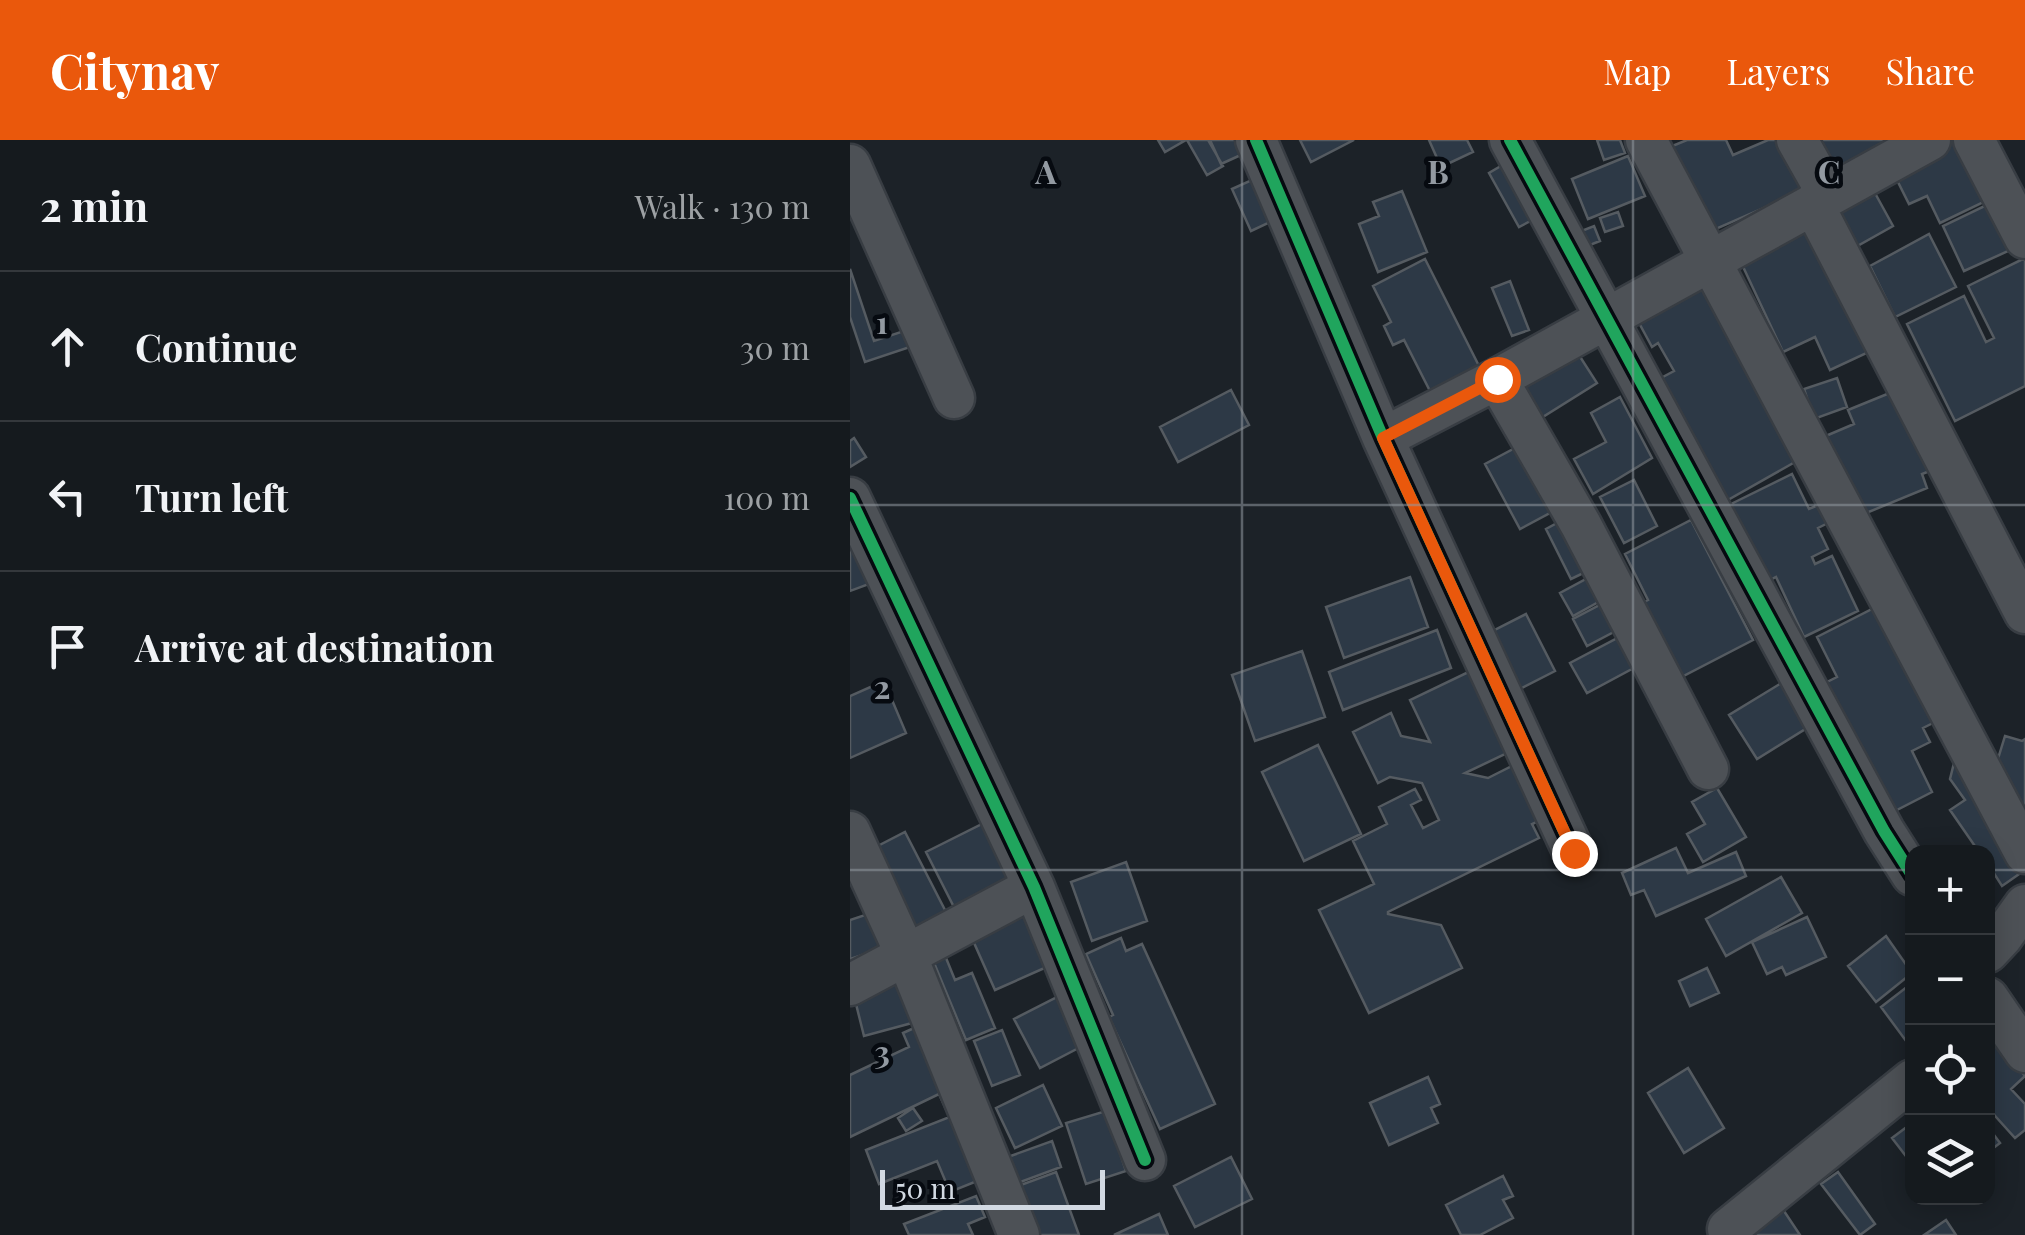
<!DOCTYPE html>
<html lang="en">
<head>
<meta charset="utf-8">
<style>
	:root { --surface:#151a1e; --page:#1e2327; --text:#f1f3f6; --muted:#9da1a4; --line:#34383c; --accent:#ea580c }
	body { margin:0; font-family:"Playfair Display",serif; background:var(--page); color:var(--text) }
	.controls { position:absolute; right:30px; bottom:30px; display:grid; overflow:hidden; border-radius:20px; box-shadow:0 5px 25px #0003 }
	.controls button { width:90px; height:90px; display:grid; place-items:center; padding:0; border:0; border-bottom:2px solid var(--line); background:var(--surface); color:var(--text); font:50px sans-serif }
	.scale { position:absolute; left:30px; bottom:25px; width:225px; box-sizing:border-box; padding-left:10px; border:5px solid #d2d9e2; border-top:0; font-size:28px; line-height:35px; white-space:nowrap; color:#d2d9e2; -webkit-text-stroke:8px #060a10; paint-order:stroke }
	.stop { position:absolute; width:30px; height:30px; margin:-22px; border:8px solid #ea580c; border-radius:50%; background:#fff }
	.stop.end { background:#ea580c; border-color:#fff; box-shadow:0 2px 10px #0008 }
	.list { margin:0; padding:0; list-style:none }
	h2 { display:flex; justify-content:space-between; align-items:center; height:130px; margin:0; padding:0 40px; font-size:42px }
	h2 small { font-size:32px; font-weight:400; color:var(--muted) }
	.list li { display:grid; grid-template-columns:65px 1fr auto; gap:30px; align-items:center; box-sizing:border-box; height:150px; padding:0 40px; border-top:2px solid var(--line) }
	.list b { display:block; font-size:38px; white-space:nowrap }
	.list em { font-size:32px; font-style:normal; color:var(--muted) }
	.icon { flex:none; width:55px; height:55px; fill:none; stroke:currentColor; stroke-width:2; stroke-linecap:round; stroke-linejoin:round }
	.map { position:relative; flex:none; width:1175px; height:1095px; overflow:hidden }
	header { display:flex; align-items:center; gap:60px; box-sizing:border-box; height:140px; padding:0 50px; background:var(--accent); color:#fff }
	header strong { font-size:48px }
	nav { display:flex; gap:55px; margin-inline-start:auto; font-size:35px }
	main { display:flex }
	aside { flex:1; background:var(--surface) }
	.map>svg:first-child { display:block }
	.building { fill:#2d3946; stroke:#555b61; stroke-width:2.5 }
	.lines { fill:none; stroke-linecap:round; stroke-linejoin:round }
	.minor-casing { stroke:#383d43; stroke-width:45 }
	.minor { stroke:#4d5156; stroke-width:40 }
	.cycleway-casing { stroke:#060a10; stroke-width:19 }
	.cycleway { stroke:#20a55d; stroke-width:12 }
	.route { stroke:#ea580c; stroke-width:12 }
	.grid { fill:none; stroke:#9299a1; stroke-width:2.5; stroke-opacity:0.55 }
	.grid-label { font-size:32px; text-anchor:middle; font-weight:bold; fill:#9299a1; stroke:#060a10; stroke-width:9; stroke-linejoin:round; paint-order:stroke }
</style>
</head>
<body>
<header>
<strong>Citynav</strong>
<nav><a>Map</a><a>Layers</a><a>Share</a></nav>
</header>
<main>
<aside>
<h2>2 min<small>Walk · 130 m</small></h2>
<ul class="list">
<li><svg class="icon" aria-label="ahead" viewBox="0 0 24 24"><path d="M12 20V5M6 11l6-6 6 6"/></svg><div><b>Continue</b></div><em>30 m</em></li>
<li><svg class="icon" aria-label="left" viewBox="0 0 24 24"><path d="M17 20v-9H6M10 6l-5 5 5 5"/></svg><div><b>Turn left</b></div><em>100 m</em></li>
<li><svg class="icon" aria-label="arrive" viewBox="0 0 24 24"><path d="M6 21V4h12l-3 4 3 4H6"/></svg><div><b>Arrive at destination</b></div></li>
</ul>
</aside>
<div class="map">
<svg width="1175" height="1095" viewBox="0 0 1175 1095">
	<rect width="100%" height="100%" fill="#1c2228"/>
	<path class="building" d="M 308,0 L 336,0 L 315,12 Z
		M 337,0 L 358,0 L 373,26 L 357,35 Z
		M 360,0 L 400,0 L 404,9 L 371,24 Z
		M 450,0 L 504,0 L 461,22 Z
		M 579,0 L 617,0 L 623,12 L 591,27 Z
		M 747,0 L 770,0 L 775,13 L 754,20 Z
		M 837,0 L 876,0 L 883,15 L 918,0 L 933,0 L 955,50 L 859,92 L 815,9 Z
		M 968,0 L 1055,0 L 986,35 Z
		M 1095,0 L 1112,0 L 1140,59 L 1090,83 L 1077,56 L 1059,64 L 1040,26 Z
		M 778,16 L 795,56 L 738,79 L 722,39 Z
		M 656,23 L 686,78 L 669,87 L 639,33 Z
		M 422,31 L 441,72 L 401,91 L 382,49 Z
		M 1020,44 L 1043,86 L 1002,109 L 978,67 Z
		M 552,51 L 577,112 L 528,132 L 509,84 L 529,76 L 523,62 Z
		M 1145,61 L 1167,107 L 1114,131 L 1093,86 Z
		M 768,72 L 773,86 L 755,92 L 750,78 Z
		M 960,80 L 1021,211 L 980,230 L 965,197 L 933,212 L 889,118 Z
		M 744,86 L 750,101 L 735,107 L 729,92 Z
		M 1079,94 L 1106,147 L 1045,177 L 1020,126 Z
		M 1175,118 L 1175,246 L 1105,281 L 1057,184 L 1114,156 L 1136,202 L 1144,198 L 1118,146 Z
		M 575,119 L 629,226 L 580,251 L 554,200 L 543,205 L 534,186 L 541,182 L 523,146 Z
		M 0,129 L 24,201 L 63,188 L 69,204 L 15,222 L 0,177 Z
		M 848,131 L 952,318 L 869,365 L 811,238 L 824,231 L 808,203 L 802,207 L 781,168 Z
		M 660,141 L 679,190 L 662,196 L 642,148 Z
		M 727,212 L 747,243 L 680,285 L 653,243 Z
		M 987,238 L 997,267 L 964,279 L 954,249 Z
		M 1052,248 L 1085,329 L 1072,334 L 1077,348 L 1004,378 L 971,298 L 1004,284 L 998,270 Z
		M 381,250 L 399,285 L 328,322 L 310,287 Z
		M 770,257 L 802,318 L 743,354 L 724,319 L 756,302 L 741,273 Z
		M 4,298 L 16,317 L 0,327 L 0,301 Z
		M 680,300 L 715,365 L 670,389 L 635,324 Z
		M 942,334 L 959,369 L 973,363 L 982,381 L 968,388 L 978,409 L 962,417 L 965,424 L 982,416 L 1008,471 L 954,497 L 926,437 L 914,443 L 877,366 Z
		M 784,340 L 807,386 L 774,403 L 750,357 Z
		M 0,373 L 27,441 L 0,451 Z
		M 720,376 L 746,427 L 721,439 L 696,389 Z
		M 841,380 L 903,500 L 816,545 L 778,470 L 798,460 L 775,414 Z
		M 749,432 L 761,455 L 723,476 L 710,453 Z
		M 560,437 L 578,487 L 494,518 L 476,467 Z
		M 763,458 L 777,485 L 737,506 L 723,479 Z
		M 1030,465 L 1089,580 L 1073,588 L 1080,602 L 1062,611 L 1082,652 L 1039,674 L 973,544 L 987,537 L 967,497 Z
		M 676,474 L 705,531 L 656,556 L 627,499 Z
		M 587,490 L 601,528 L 493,570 L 479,532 Z
		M 777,493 L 793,523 L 737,553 L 720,523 Z
		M 452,511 L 475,577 L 405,601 L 382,535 Z
		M 631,526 L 670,607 L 615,633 L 638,638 L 666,624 L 693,679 L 682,684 L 689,698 L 538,772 L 538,774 L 591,785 L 612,828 L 519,873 L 469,770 L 524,744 L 503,701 L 537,684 L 529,667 L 565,649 L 571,660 L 561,665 L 573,688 L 589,680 L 572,643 L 540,637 L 528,643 L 503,592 L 541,573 L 551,596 L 580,602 L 560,560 Z
		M 938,539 L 965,583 L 907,619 L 879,575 Z
		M 34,541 L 56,593 L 0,618 L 0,556 Z
		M 1155,596 L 1172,601 L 1175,599 L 1175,720 L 1172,732 L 1152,746 L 1138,724 L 1138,712 L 1129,712 L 1100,670 L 1115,660 L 1100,639 L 1107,611 L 1147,622 Z
		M 468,605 L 511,694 L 454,721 L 412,632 Z
		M 867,648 L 896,697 L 853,722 L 837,694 L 855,684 L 842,662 Z
		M 142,679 L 172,740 L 107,773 L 76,712 Z
		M 55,692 L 97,774 L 61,792 L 20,710 Z
		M 826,708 L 838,733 L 886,712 L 896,736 L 806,776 L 794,750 L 781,755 L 772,733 Z
		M 276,722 L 297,781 L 242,801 L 221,742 Z
		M 931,737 L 952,773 L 876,816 L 856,779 Z
		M 183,767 L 208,822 L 145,850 L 121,796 Z
		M 30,770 L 42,805 L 0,819 L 0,780 Z
		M 957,777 L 976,817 L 936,835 L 932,827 L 917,834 L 902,802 Z
		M 1036,796 L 1062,833 L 1026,862 L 998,826 Z
		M 271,798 L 276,811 L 292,804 L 365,964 L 310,989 L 259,877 L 263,875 L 236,814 Z
		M 94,813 L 105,840 L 122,833 L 145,888 L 116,900 L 82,818 Z
		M 857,828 L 869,853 L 840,866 L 829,841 Z
		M 61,833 L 73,880 L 14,896 L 2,848 Z
		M 1062,843 L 1062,909 L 1031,867 Z
		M 217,852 L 242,901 L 190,928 L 164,879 Z
		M 73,884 L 113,969 L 99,976 L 89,954 L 0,997 L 0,935 L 59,907 L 53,893 Z
		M 152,890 L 170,935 L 142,946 L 124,901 Z
		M 1142,899 L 1175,936 L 1161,949 L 1175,964 L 1175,990 L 1165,998 L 1138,968 L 1138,902 Z
		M 838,928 L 874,988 L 834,1013 L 798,953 Z
		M 578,937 L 590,964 L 581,968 L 588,983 L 539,1005 L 520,963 Z
		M 193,945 L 212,986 L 165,1008 L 146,968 Z
		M 63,968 L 72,981 L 56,991 L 48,978 Z
		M 256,971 L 276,1031 L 236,1044 L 216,983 Z
		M 112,972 L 142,1035 L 100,1052 L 87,1021 L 29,1044 L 16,1010 Z
		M 1062,983 L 1062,1024 L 1042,998 Z
		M 1138,987 L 1150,1003 L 1138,1012 Z
		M 202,1001 L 211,1027 L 165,1044 L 155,1018 Z
		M 381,1017 L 402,1059 L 345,1087 L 324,1046 Z
		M 206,1032 L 229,1095 L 185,1095 L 168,1046 Z
		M 988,1032 L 1025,1084 L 1010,1095 L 971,1044 Z
		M 653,1036 L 663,1056 L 653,1060 L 663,1078 L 630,1095 L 611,1095 L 596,1065 Z
		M 126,1056 L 135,1077 L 118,1084 L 123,1095 L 59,1095 L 54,1084 Z
		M 930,1065 L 950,1095 L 902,1095 Z
		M 309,1074 L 318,1095 L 264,1095 Z
		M 1096,1080 L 1106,1095 L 1074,1095 Z"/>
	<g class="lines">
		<g class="minor-casing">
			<path id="minor" d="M 406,0 L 533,298 L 724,713
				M 660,0 L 1034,691 L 1062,735
				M 796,0 L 1175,713
				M 947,0 L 978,55
				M 1124,0 L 1175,98
				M 0,25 L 104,258
				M 963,64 L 1175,473
				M 647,239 L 731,385 L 858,629
				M 533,298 L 647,239 L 1080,0
				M 0,358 L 184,747 L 295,1020
				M 0,692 L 57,817 L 169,1095
				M 1138,812 L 1152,797 L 1175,765
				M 0,845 L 184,747
				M 1138,858 L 1175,912
				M 878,1089 L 1062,940"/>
		</g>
		<use href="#minor" class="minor"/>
		<g class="cycleway-casing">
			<path id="cycleway" d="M 406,0 L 533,298 L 724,713
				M 660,0 L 1034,691 L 1062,735
				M 0,358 L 184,747 L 295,1020"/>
		</g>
		<use href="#cycleway" class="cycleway"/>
	</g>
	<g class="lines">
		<path class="route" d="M 647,239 L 533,298 L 724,713"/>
	</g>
	<path class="grid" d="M 392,0 L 392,1095M 783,0 L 783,1095M 0,365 L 1175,365M 0,730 L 1062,730M 1138,730 L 1175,730"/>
	<g class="grid-label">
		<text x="196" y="44">A</text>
		<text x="588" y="44">B</text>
		<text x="979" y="44">C</text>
		<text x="32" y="194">1</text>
		<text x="32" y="559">2</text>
		<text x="32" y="924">3</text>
	</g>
</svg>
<div class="controls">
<button>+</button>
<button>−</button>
<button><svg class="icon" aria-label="locate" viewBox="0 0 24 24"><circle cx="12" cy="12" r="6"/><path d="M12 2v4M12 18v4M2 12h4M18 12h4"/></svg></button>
<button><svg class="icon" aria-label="layers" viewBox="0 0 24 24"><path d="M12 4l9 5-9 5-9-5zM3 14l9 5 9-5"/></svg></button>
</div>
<div class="scale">50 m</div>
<div class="stop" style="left:647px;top:239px"></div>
<div class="stop end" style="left:724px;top:713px"></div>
</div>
</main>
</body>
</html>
